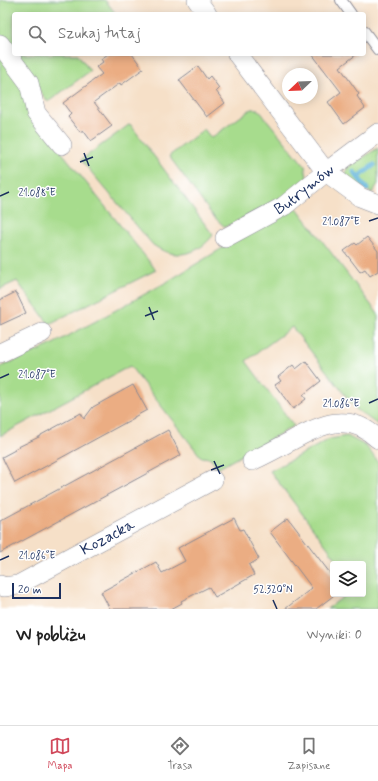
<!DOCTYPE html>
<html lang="pl">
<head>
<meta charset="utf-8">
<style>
	:root { --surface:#fff; --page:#f2f2f2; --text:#222; --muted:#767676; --line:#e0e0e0; --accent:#d1495b }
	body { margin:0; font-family:Mynerve,sans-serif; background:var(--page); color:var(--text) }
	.controls { position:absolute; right:12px; bottom:12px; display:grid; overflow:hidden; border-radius:4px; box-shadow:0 2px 10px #0003 }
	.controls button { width:36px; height:36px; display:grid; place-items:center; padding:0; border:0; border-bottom:1px solid var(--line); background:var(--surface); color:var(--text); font:20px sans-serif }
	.compass { position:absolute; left:282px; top:68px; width:36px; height:36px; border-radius:50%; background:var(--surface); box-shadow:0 2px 10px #0003; rotate:247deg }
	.scale { position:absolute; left:12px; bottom:10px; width:49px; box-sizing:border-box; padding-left:4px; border:2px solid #1b2f5e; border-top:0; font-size:11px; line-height:14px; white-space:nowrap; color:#1b2f5e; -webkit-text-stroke:3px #fff; paint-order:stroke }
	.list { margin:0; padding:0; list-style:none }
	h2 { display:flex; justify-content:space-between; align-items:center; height:52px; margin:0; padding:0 16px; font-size:17px }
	h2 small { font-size:13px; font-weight:400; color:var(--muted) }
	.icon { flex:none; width:22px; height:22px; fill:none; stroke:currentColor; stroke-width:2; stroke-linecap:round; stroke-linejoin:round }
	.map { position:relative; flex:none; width:378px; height:609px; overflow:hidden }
	.search { position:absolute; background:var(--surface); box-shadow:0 2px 10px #0003; left:12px; right:12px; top:12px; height:44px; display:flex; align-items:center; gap:10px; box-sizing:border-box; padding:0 14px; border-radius:4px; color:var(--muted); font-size:15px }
	.sheet { height:116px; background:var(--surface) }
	nav { display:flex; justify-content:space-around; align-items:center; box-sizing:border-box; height:56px; border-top:1px solid var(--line); background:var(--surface); font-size:11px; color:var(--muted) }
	nav a { display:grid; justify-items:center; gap:2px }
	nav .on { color:var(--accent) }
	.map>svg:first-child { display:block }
	.green { fill:#a7dc8d; stroke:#618676 }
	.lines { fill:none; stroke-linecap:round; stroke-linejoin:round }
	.stream { stroke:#5eb3da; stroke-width:5 }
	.building { fill:#ebad83 }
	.lane-casing { stroke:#888893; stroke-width:12 }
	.street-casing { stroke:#888893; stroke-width:20 }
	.lane { stroke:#fff; stroke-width:10 }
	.street { stroke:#fff; stroke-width:19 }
	.ticks { fill:none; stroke:#1b2f5e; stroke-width:1.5 }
	.labels { text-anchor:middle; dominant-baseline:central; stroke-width:3; stroke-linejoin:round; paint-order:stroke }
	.street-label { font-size:16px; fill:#1b2f5e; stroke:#fff }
	.ticks-label { font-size:10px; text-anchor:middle; fill:#1b2f5e; stroke:#fff; stroke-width:3; stroke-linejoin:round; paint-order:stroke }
</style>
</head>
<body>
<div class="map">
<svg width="378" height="609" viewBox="0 0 378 609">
	<rect width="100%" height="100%" fill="#fff"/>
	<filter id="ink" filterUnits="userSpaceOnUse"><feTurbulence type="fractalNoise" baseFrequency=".025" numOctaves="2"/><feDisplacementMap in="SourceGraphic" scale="8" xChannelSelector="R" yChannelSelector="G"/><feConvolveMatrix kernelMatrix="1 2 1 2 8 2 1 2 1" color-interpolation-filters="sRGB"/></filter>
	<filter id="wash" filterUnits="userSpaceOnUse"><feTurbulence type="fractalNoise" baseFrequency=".012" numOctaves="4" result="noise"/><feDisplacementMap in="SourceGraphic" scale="16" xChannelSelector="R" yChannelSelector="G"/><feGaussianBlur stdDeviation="0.9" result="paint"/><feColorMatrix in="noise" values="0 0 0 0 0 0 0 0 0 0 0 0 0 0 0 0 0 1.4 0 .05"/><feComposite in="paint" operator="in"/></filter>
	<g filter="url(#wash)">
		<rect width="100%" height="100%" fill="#f6e0c8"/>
		<path class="green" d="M 0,0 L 105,0 L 116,14 L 14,14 L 14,54 L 78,54 L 90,71 L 48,102 L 0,38 Z
			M 0,52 L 24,83 L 28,110 L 156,270 L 49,324 L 17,281 L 0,289 Z
			M 251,109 L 258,109 L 305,166 L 307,177 L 299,190 L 225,227 L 213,216 L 169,156 L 204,129 L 211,138 Z
			M 130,124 L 213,235 C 203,249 187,257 170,253 C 164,252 158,248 153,245 L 81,160 Z
			M 378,148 L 378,184 L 372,193 L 348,180 L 346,175 L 347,168 Z
			M 297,208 L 378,314 L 378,425 L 356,409 L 292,327 L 246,361 L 294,426 L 217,469 L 211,458 L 201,457 L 130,366 L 0,436 L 0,367 L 49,346 L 96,321 L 165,283 L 229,244 Z
			M 347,436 L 366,446 L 378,462 L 378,609 L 327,609 L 347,594 L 363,594 L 363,564 L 340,564 L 270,471 L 330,439 Z"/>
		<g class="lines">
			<path class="stream" d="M 354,172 L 367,189
				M 358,177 L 374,165"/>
		</g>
		<g id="blocks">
			<path class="building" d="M 108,54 L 132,54 L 143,69 L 121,85 L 120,83 L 94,102 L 112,126 L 91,141 L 83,130 L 80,132 L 68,117 L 71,114 L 63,103 L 102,74 L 96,67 L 103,62 L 101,59 Z
				M 312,54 L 357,54 L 340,67 L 359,94 L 357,96 L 365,108 L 344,124 L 328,102 L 341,92 Z
				M 198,66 L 207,79 L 210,76 L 219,88 L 216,91 L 225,103 L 207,117 L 179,80 Z
				M 367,237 L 378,251 L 378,271 L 370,276 L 365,269 L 360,272 L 344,251 L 355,243 L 357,245 Z
				M 16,292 L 26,313 L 0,325 L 0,300 Z
				M 306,361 L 321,381 L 303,395 L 306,399 L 293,409 L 275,385 L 281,381 L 278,377 L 293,365 L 296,369 Z
				M 133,385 L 147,410 L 134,417 L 134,418 L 15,483 L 2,457 L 15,450 L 14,449 L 41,436 L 41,435 L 81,413 L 84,419 L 93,407 Z
				M 168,430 L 181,455 L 0,553 L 0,521 Z
				M 234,518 L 240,530 L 243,529 L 259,559 L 249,565 L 254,575 L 215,597 L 209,587 L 181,601 L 182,603 L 171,609 L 110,609 L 101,592 L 156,562 L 162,573 L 185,561 L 178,548 Z
				M 288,518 L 333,577 L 333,596 L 316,609 L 285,609 L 312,588 L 270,532 Z"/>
		</g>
	</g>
	<g filter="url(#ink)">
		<use href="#blocks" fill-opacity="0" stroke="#888893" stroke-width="1"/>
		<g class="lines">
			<g class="lane-casing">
				<path id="lane" d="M 341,0 L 351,14
					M 364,31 L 378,50"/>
			</g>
			<g class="street-casing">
				<g id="street">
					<path d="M 197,0 L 207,14"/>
					<path d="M 0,44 L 29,83 L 36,113 L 62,145"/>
					<path d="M 237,54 L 326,172 L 360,197 L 378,204"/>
					<path id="s1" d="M 225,238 L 284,206 L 326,172 L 378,133"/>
					<path d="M 0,353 L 42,333"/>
					<path d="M 252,461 C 265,455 278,448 291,441 C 321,424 349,411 378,439"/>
					<path id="s2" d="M 0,585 L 4,587 L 18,585 L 213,480"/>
				</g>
			</g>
			<use href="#lane" class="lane"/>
			<use href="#street" class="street"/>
		</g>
	</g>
	<path class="ticks" d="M 84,153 L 89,166M 80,162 L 93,157M 0,196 L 9,192M 369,221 L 378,218M 149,307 L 154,320M 145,316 L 158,311M 0,378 L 9,374M 369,403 L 378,399M 214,461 L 220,474M 211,470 L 224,465M 0,560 L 9,556M 273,600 L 277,609"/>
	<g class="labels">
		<g class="street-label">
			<text stroke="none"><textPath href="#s1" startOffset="93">Butrymów</textPath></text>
			<text stroke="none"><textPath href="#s2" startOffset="120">Kozacka</textPath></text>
		</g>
	</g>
	<g class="ticks-label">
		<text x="37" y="196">21.088°E</text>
		<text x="341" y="225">21.087°E</text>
		<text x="37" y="378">21.087°E</text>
		<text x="341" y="407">21.086°E</text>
		<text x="37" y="559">21.086°E</text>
		<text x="273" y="593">52.320°N</text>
	</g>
</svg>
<div class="controls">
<button><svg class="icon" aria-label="layers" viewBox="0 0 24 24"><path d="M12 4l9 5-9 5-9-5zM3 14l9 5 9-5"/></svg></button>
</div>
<svg class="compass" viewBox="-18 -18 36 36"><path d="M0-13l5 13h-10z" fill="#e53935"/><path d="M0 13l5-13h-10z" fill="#767676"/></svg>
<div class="scale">20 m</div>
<div class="search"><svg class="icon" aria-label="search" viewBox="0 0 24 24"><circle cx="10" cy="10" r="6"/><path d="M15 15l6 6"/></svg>Szukaj tutaj</div>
</div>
<section class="sheet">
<h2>W pobliżu<small>Wyniki: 0</small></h2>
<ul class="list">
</ul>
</section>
<nav>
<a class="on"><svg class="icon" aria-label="map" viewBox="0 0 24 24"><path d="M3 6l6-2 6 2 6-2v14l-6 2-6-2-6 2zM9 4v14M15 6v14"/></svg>Mapa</a>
<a><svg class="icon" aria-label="directions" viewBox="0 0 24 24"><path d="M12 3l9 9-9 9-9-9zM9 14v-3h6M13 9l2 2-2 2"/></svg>Trasa</a>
<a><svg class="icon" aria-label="saved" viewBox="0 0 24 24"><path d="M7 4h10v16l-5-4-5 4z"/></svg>Zapisane</a>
</nav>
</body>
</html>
